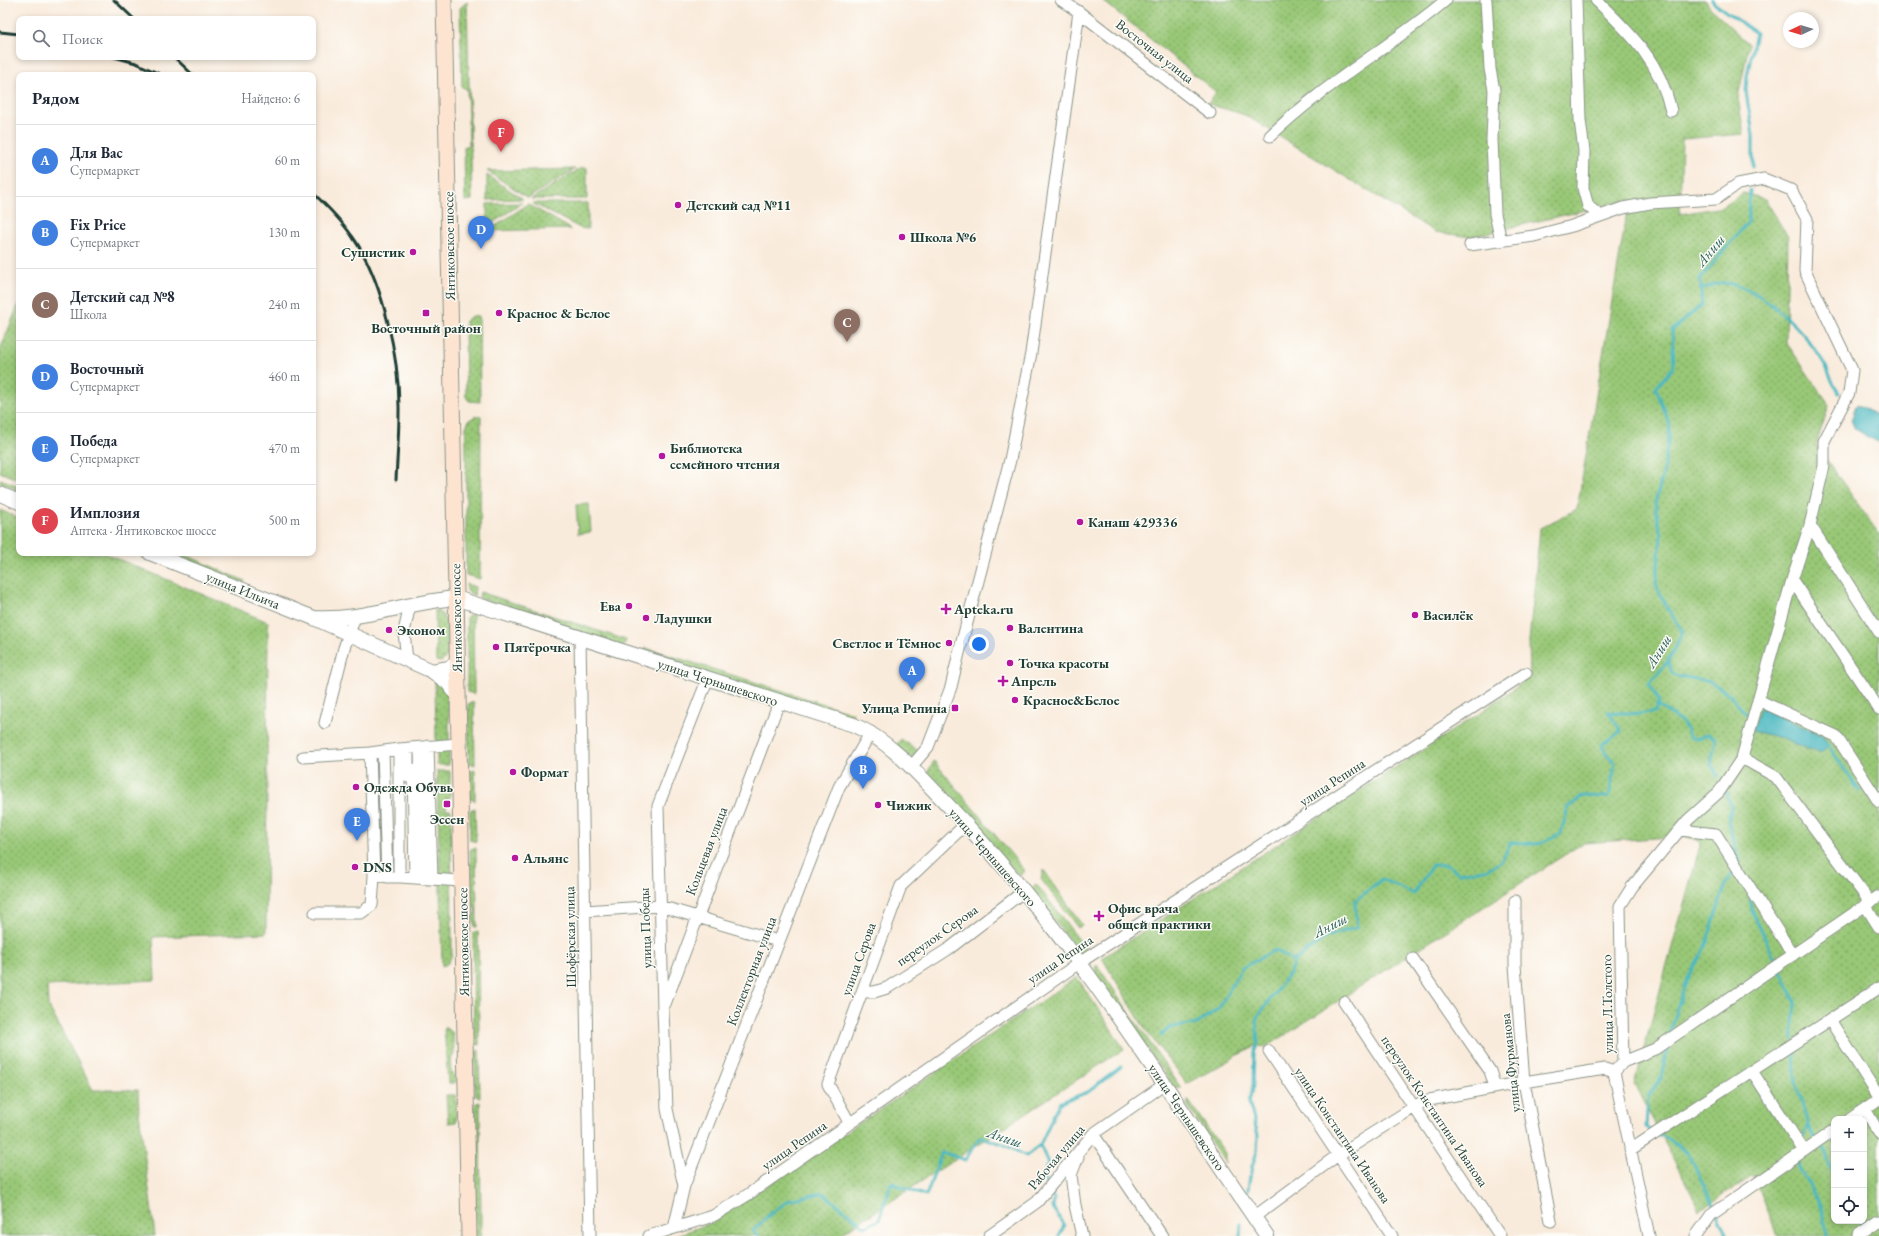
<!DOCTYPE html>
<html lang="ru">
<head>
<meta charset="utf-8">
<style>
	:root { --surface:#fff; --page:#f2f2f3; --text:#1f2937; --muted:#747a83; --line:#e0e1e3; --accent:#2563eb }
	body { margin:0; font-family:"EB Garamond",serif; background:var(--page); color:var(--text) }
	.controls { position:absolute; right:12px; bottom:12px; display:grid; overflow:hidden; border-radius:8px; box-shadow:0 2px 6px #0003 }
	.controls button { width:36px; height:36px; display:grid; place-items:center; padding:0; border:0; border-bottom:1px solid var(--line); background:var(--surface); color:var(--text); font:20px sans-serif }
	.compass { position:absolute; left:1783px; top:12px; width:36px; height:36px; border-radius:50%; background:var(--surface); box-shadow:0 2px 6px #0003; rotate:266deg }
	.you { position:absolute; left:979px; top:644px; width:14px; height:14px; margin:-10px; border:3px solid #fff; border-radius:50%; background:#1a73e8; box-shadow:0 0 0 6px #1a73e833 }
	.badge { display:grid; place-items:center; width:26px; height:26px; border-radius:50%; background:var(--accent); color:#fff; font-size:13px; font-weight:700 }
	.pin { position:absolute; translate:-50% -33px; filter:drop-shadow(0 1px 2px #0008) }
	.pin::after { content:''; position:absolute; top:21px; width:14px; height:12px; background:inherit; clip-path:polygon(0 0,100% 0,50% 100%) }
	.list { margin:0; padding:0; list-style:none }
	h2 { display:flex; justify-content:space-between; align-items:center; height:52px; margin:0; padding:0 16px; font-size:17px }
	h2 small { font-size:13px; font-weight:400; color:var(--muted) }
	.list li { display:grid; grid-template-columns:26px 1fr auto; gap:12px; align-items:center; box-sizing:border-box; height:72px; padding:0 16px; border-top:1px solid var(--line) }
	.list b { display:block; font-size:15px; white-space:nowrap }
	.list p { margin:0; font-size:13px; white-space:nowrap; color:var(--muted) }
	.list em { font-size:13px; font-style:normal; color:var(--muted) }
	.icon { flex:none; width:22px; height:22px; fill:none; stroke:currentColor; stroke-width:2; stroke-linecap:round; stroke-linejoin:round }
	.map { position:relative; flex:none; width:1879px; height:1236px; overflow:hidden }
	.search { position:absolute; background:var(--surface); box-shadow:0 2px 6px #0003; left:16px; top:16px; width:300px; height:44px; display:flex; align-items:center; gap:10px; box-sizing:border-box; padding:0 14px; border-radius:8px; color:var(--muted); font-size:15px }
	.panel { position:absolute; background:var(--surface); box-shadow:0 2px 6px #0003; left:16px; top:72px; width:300px; height:484px; border-radius:8px }
	.map>svg:first-child { display:block }
	.grass { fill:url(#grass-dots); stroke:#5c8256; fill-rule:evenodd }
	.pitch { fill:#99c877; stroke:#5c8256 }
	.water { fill:#49b8c1; stroke:#347a7a }
	.lines { fill:none; stroke-linecap:round; stroke-linejoin:round }
	.stream { stroke:#49b8c1; stroke-width:3 }
	.minor-casing { stroke:#8c9488; stroke-width:13 }
	.tertiary-casing { stroke:#8c9488; stroke-width:16 }
	.secondary-casing { stroke:#8c9488; stroke-width:17 }
	.minor { stroke:#fff; stroke-width:11 }
	.tertiary { stroke:#fff; stroke-width:14 }
	.secondary { stroke:#fde4d1; stroke-width:15 }
	.rail { stroke:#1f3d34; stroke-width:3 }
	.poi-dot { fill:#b5179e; stroke:#fdfcf7; stroke-width:1.5 }
	.labels { text-anchor:middle; dominant-baseline:central; stroke-width:3; stroke-linejoin:round; paint-order:stroke }
	.street-label { font-size:14px; fill:#1f3d34; stroke:#fdfcf7 }
	.poi-label { font-size:14px; font-weight:bold; fill:#1f3d34; stroke:#fdfcf7; text-anchor:start }
	.water-label { font-size:15px; font-style:italic; fill:#2c625e; stroke:#fdfcf7 }
</style>
</head>
<body>
<div class="map">
<svg width="1879" height="1236" viewBox="0 0 1879 1236">
	<defs>
		<pattern id="grass-dots" width="8" height="8" patternUnits="userSpaceOnUse"><rect width="8" height="8" fill="#99c877"/><path d="M2 2h.1M6 6h.1" fill="none" stroke="#7ca462" stroke-width="1.8" stroke-linecap="round"/></pattern>
	</defs>
	<rect width="100%" height="100%" fill="#fdfcf7"/>
	<filter id="ink" filterUnits="userSpaceOnUse"><feTurbulence type="fractalNoise" baseFrequency=".025" numOctaves="2"/><feDisplacementMap in="SourceGraphic" scale="8" xChannelSelector="R" yChannelSelector="G"/><feConvolveMatrix kernelMatrix="1 2 1 2 8 2 1 2 1" color-interpolation-filters="sRGB"/></filter>
	<filter id="wash" filterUnits="userSpaceOnUse"><feTurbulence type="fractalNoise" baseFrequency=".012" numOctaves="4" result="noise"/><feDisplacementMap in="SourceGraphic" scale="16" xChannelSelector="R" yChannelSelector="G"/><feGaussianBlur stdDeviation="0.9" result="paint"/><feColorMatrix in="noise" values="0 0 0 0 0 0 0 0 0 0 0 0 0 0 0 0 0 1.4 0 .05"/><feComposite in="paint" operator="in"/></filter>
	<g filter="url(#wash)">
		<rect width="100%" height="100%" fill="#f9ebdb"/>
		<path class="grass" d="M 1102,0 L 1705,0 L 1713,11 L 1749,44 L 1738,98 L 1744,134 L 1682,139 L 1680,214 L 1723,207 L 1743,193 L 1765,199 L 1788,237 L 1786,342 L 1829,405 L 1816,445 L 1879,534 L 1879,1236 L 1777,1236 L 1754,1175 L 1700,1210 L 1634,1084 L 1701,842 L 1685,836 L 1583,843 L 1265,1048 L 1256,1045 L 1187,1084 L 1145,1029 L 1102,958 L 1481,712 L 1530,677 L 1529,641 L 1540,528 L 1577,509 L 1629,200 L 1470,237 L 1435,232 L 1245,115 L 1208,104 L 1216,92 ZM 1834,1119 L 1864,1119 L 1864,1221 L 1834,1221 Z
			M 467,2 L 472,200 L 465,201 L 464,147 L 469,145 L 467,89 L 462,87 L 460,8 Z
			M 581,168 L 587,168 L 587,199 L 531,199 Z
			M 575,169 L 528,198 L 487,171 Z
			M 487,175 L 523,199 L 487,200 Z
			M 522,203 L 487,227 L 487,204 Z
			M 532,203 L 588,203 L 588,229 L 580,228 Z
			M 528,204 L 571,229 L 488,231 Z
			M 19,303 L 19,480 L 0,472 L 0,350 Z
			M 472,316 L 479,316 L 480,402 L 469,401 L 466,397 L 465,321 Z
			M 476,416 L 481,416 L 480,579 L 466,575 L 466,427 L 469,420 Z
			M 0,479 L 19,486 L 19,490 L 0,483 Z
			M 0,510 L 19,518 L 19,553 L 104,553 L 268,622 L 266,933 L 153,937 L 155,980 L 47,986 L 48,1005 L 93,1090 L 138,1090 L 139,1112 L 155,1236 L 0,1236 Z
			M 170,553 L 181,553 L 245,581 L 243,584 Z
			M 466,584 L 475,587 L 474,596 L 467,591 Z
			M 480,592 L 626,640 L 623,647 L 479,598 Z
			M 435,609 C 451,616 447,640 448,655 L 441,662 L 436,661 Z
			M 473,613 L 474,694 L 467,692 L 467,617 Z
			M 646,648 L 853,713 L 851,720 L 644,654 Z
			M 435,681 L 444,686 L 449,703 L 449,743 L 436,744 Z
			M 474,702 L 475,765 L 469,763 L 468,704 Z
			M 901,739 L 920,752 L 914,760 L 896,746 Z
			M 449,747 L 449,765 L 437,765 L 437,748 Z
			M 934,761 L 1025,871 L 1019,876 L 927,773 Z
			M 475,770 L 475,801 L 470,799 L 469,772 Z
			M 437,771 L 450,771 L 450,798 L 446,799 L 446,810 L 451,810 L 452,955 L 448,963 L 442,967 Z
			M 475,808 L 476,842 L 470,840 L 470,810 Z
			M 473,848 L 476,848 L 477,927 L 475,927 L 472,916 L 475,915 L 475,907 L 472,907 L 470,850 Z
			M 1044,870 L 1082,925 L 1078,928 L 1041,879 Z
			M 1036,884 L 1090,954 L 1082,956 L 1030,890 Z
			M 474,932 L 478,932 L 479,1045 L 475,1044 L 474,1042 L 473,933 Z
			M 1097,965 L 1181,1088 L 1175,1088 L 1096,975 L 1095,967 Z
			M 1077,977 L 1124,1049 L 838,1236 L 674,1236 L 711,1223 Z
			M 444,1027 L 453,1033 L 454,1054 L 450,1061 L 451,1072 L 456,1077 L 456,1082 L 448,1084 Z
			M 479,1050 L 480,1097 L 475,1096 L 475,1052 Z
			M 446,1095 L 455,1095 L 457,1102 L 456,1122 L 448,1123 Z
			M 1188,1100 L 1225,1153 L 1225,1163 L 1188,1106 Z
			M 480,1102 L 481,1236 L 476,1236 L 475,1105 L 476,1103 Z"/>
		<path class="pitch" d="M 589,504 L 591,532 L 578,534 L 576,505 Z"/>
		<path class="water" d="M 1857,404 L 1879,417 L 1879,443 L 1855,429 L 1851,420 Z
			M 1760,708 L 1822,735 L 1828,745 L 1821,754 L 1777,737 L 1753,731 Z"/>
		<g class="lines">
			<path class="stream" d="M 1712,0 L 1715,4 L 1756,33 L 1747,76 L 1746,92 L 1753,135 L 1753,167
				M 1701,289 C 1708,287 1718,282 1725,283 C 1763,287 1807,333 1825,365 C 1830,374 1832,384 1839,393
				M 1668,661 L 1672,673 L 1675,675 L 1711,682 L 1729,694 L 1746,714
				M 1658,706 C 1672,715 1685,719 1689,737 L 1697,739 L 1708,734 L 1716,739 L 1711,764 L 1718,776
				M 1828,745 L 1859,791
				M 1727,793 L 1731,807 L 1728,822 L 1739,861
				M 1750,895 L 1752,911 L 1795,1001 L 1793,1026 L 1793,1040
				M 1670,1034 L 1684,986 L 1705,947 L 1726,883 L 1735,869
				M 1161,1035 L 1172,1027 L 1197,1024 L 1219,1008 L 1242,968 L 1275,950 L 1294,961 L 1326,937 L 1357,927 L 1355,901 L 1382,879 L 1414,894 L 1432,865 L 1447,865 L 1459,873 L 1485,870 L 1501,862 L 1511,842 L 1539,844 L 1561,833 L 1568,808 L 1582,796 L 1609,797 L 1615,764 L 1601,745 L 1621,731 L 1608,712 L 1639,714 L 1656,711 L 1659,701 L 1649,684 L 1668,661 L 1683,632 L 1668,609 L 1656,585 L 1661,536 L 1655,503 L 1664,471 L 1670,425 L 1656,388 L 1674,366 L 1672,330 L 1702,305 L 1700,279 L 1748,222 L 1750,190
				M 1794,1047 L 1795,1078 L 1808,1125 L 1826,1154 L 1834,1179
				M 1653,1131 L 1646,1127 L 1648,1096 L 1661,1078 L 1668,1044
				M 1658,1134 L 1688,1152 L 1715,1209
				M 1800,1140 L 1808,1125
				M 1040,1145 L 1048,1163 L 1044,1178 L 1047,1186
				M 1797,1159 C 1798,1173 1811,1184 1816,1197 C 1822,1209 1825,1223 1828,1236
				M 1050,1191 L 1054,1199 L 1053,1208 L 1064,1226 L 1059,1236
				M 1247,1194 L 1252,1166 L 1257,1152 L 1258,1135 L 1249,1102 L 1253,1085 L 1254,1053 L 1258,1043 L 1256,1019 L 1290,972 L 1294,961
				M 1717,1214 L 1726,1234 L 1724,1236
				M 1859,1221 L 1866,1228
				M 758,1236 L 753,1231 L 769,1215 L 789,1200 L 823,1193 L 865,1227 L 879,1220 L 891,1183 L 926,1196 L 942,1152 L 965,1160 L 980,1137 L 1003,1144 L 1026,1156 L 1040,1145 L 1059,1103 L 1088,1092 L 1122,1066
				M 1240,1236 L 1241,1224"/>
		</g>
	</g>
	<g filter="url(#ink)">
		<g class="lines">
			<g class="minor-casing">
				<path id="minor" d="M 1061,0 L 1079,12 L 1210,113
					M 1486,0 L 1490,69 L 1494,90 L 1492,139 L 1495,214 L 1501,241
					M 1576,0 L 1580,120 L 1584,151 L 1583,188 L 1588,206 L 1599,215
					M 1596,0 C 1631,34 1660,61 1671,111
					M 1270,136 C 1324,84 1389,48 1446,0
					M 1470,245 L 1534,236 L 1572,226 L 1623,208 L 1650,203 L 1716,199 L 1738,184 L 1764,179 L 1791,190 L 1807,219 L 1805,271 L 1852,370 L 1849,393 L 1824,441 L 1824,466 L 1810,525 L 1792,580 L 1742,758 L 1719,792 L 1688,820 L 1632,887 L 1620,906 L 1623,1062 L 1614,1072
					M 1810,525 L 1879,632
					M 1792,580 L 1879,709
					M 580,637 L 590,1236
					M 407,660 L 404,632 L 410,605
					M 1758,700 L 1836,736 L 1879,802
					M 325,723 L 344,648 L 355,617
					M 458,744 L 399,749 L 399,868 L 400,877 L 461,881
					M 428,746 L 432,879
					M 420,747 L 423,879
					M 408,748 L 408,777
					M 399,749 L 370,753 L 374,876 L 400,877
					M 383,751 L 387,877
					M 303,757 L 370,753
					M 1742,758 L 1776,777 L 1870,902
					M 911,767 L 928,747 L 951,687 L 959,653 L 1010,460 L 1031,353 L 1079,12
					M 413,769 L 415,878
					M 1680,830 L 1716,834 L 1793,955
					M 1515,901 L 1515,965 L 1524,1082 L 1551,1221
					M 1865,905 L 1879,927
					M 584,911 L 660,906 L 778,941
					M 315,913 L 361,913 L 372,905 L 374,876
					M 1413,959 L 1490,1071 L 1495,1087
					M 862,992 L 874,992 L 887,988 L 950,948 L 1024,891
					M 1344,1002 L 1500,1236
					M 665,1004 L 779,702
					M 1830,1020 L 1879,1097
					M 1269,1051 L 1392,1236
					M 1623,1062 L 1655,1049 L 1879,896
					M 1752,1071 L 1804,1151
					M 1614,1072 L 1649,1236
					M 1865,1109 L 1879,1133
					M 1850,1119 L 1879,1099
					M 850,1124 L 828,1084 L 901,886 L 966,824
					M 1093,1134 L 1162,1236
					M 1630,1150 L 1879,988
					M 1078,1157 L 1071,1175 L 1075,1205 L 1082,1236
					M 684,1186 L 667,1109 L 663,1010 L 658,806 L 708,678
					M 1254,1217 L 1338,1155 L 1424,1101 L 1524,1082 L 1605,1069 L 1614,1072
					M 674,1228 L 684,1186 L 839,787 L 871,732
					M 649,1236 L 713,1216 L 749,1194 L 1079,963 L 1526,673
					M 989,1236 L 1037,1202 L 1093,1134 L 1165,1084
					M 1696,1236 L 1711,1215 L 1834,1130
					M 1859,1236 L 1879,1222"/>
			</g>
			<g class="tertiary-casing">
				<path id="tertiary" d="M 0,494 L 19,502
					M 150,553 L 314,618 L 432,671 L 447,682 L 458,696
					M 314,618 C 362,621 408,602 456,598 L 854,725 C 890,741 918,774 945,802 C 1071,932 1165,1088 1267,1236
					M 432,671 L 449,668 L 457,663"/>
			</g>
			<g class="secondary-casing">
				<path id="secondary" d="M 444,0 L 469,1236"/>
			</g>
			<use href="#minor" class="minor"/>
			<use href="#tertiary" class="tertiary"/>
			<use href="#secondary" class="secondary"/>
			<path class="rail" d="M 114,0 L 134,19
				M 0,32 L 19,34
				M 114,57 L 136,63 L 162,75
				M 174,57 L 193,75
				M 313,193 C 327,206 341,220 352,236 C 383,279 400,360 399,413 C 399,435 397,457 396,480"/>
		</g>
	</g>
	<g class="poi-dot">
		<circle cx="678" cy="205" r="4"/>
		<circle cx="902" cy="237" r="4"/>
		<circle cx="413" cy="252" r="4"/>
		<rect x="422" y="309" width="8" height="8" rx="2"/>
		<circle cx="499" cy="313" r="4"/>
		<circle cx="662" cy="456" r="4"/>
		<circle cx="1080" cy="522" r="4"/>
		<circle cx="629" cy="606" r="4"/>
		<path d="M944 603h4v4h4v4h-4v4h-4v-4h-4v-4h4z"/>
		<circle cx="1415" cy="615" r="4"/>
		<circle cx="646" cy="618" r="4"/>
		<circle cx="1010" cy="628" r="4"/>
		<circle cx="389" cy="630" r="4"/>
		<circle cx="949" cy="643" r="4"/>
		<circle cx="496" cy="647" r="4"/>
		<circle cx="1010" cy="663" r="4"/>
		<path d="M1001 675h4v4h4v4h-4v4h-4v-4h-4v-4h4z"/>
		<circle cx="1015" cy="700" r="4"/>
		<rect x="951" y="704" width="8" height="8" rx="2"/>
		<circle cx="513" cy="772" r="4"/>
		<circle cx="356" cy="787" r="4"/>
		<rect x="443" y="800" width="8" height="8" rx="2"/>
		<circle cx="878" cy="805" r="4"/>
		<circle cx="515" cy="858" r="4"/>
		<circle cx="355" cy="867" r="4"/>
		<path d="M1097 910h4v4h4v4h-4v4h-4v-4h-4v-4h4z"/>
	</g>
	<g class="labels">
		<g class="street-label">
			<text transform="translate(1155 51) rotate(38)">Восточная улица</text>
			<text transform="translate(449 246) rotate(-91)">Янтиковское шоссе</text>
			<text transform="translate(243 590) rotate(22)">улица Ильича</text>
			<text transform="translate(456 618) rotate(-91)">Янтиковское шоссе</text>
			<text transform="translate(718 682) rotate(18)">улица Чернышевского</text>
			<text transform="translate(1332 782) rotate(-33)">улица Репина</text>
			<text transform="translate(706 851) rotate(-69)">Кольцевая улица</text>
			<text transform="translate(993 857) rotate(49)">улица Чернышевского</text>
			<text transform="translate(645 928) rotate(-92)">улица Победы</text>
			<text transform="translate(937 935) rotate(-35)">переулок Серова</text>
			<text transform="translate(570 937) rotate(-91)">Шофёрская улица</text>
			<text transform="translate(463 942) rotate(-91)">Янтиковское шоссе</text>
			<text transform="translate(858 959) rotate(-70)">улица Серова</text>
			<text transform="translate(1060 959) rotate(-34)">улица Репина</text>
			<text transform="translate(751 971) rotate(-69)">Коллекторная улица</text>
			<text transform="translate(1607 1004) rotate(-91)">улица Л.Толстого</text>
			<text transform="translate(1510 1063) rotate(-96)">улица Фурманова</text>
			<text transform="translate(1435 1111) rotate(56)">переулок Константина Иванова</text>
			<text transform="translate(1187 1117) rotate(56)">улица Чернышевского</text>
			<text transform="translate(1343 1135) rotate(56)">улица Константина Иванова</text>
			<text transform="translate(794 1145) rotate(-35)">улица Репина</text>
			<text transform="translate(1056 1157) rotate(-50)">Рабочая улица</text>
		</g>
		<g class="poi-label">
			<text x="686" y="205">Детский сад №11</text>
			<text x="910" y="237">Школа №6</text>
			<text x="405" y="252" text-anchor="end">Сушистик</text>
			<text x="507" y="313">Красное &amp; Белое</text>
			<text x="426" y="328" text-anchor="middle">Восточный район</text>
			<text x="670" y="448">Библиотека<tspan x="670" dy="16">семейного чтения</tspan></text>
			<text x="1088" y="522">Канаш 429336</text>
			<text x="621" y="606" text-anchor="end">Ева</text>
			<text x="954" y="609">Apteka.ru</text>
			<text x="1423" y="615">Василёк</text>
			<text x="654" y="618">Ладушки</text>
			<text x="1018" y="628">Валентина</text>
			<text x="397" y="630">Эконом</text>
			<text x="941" y="643" text-anchor="end">Светлое и Тёмное</text>
			<text x="504" y="647">Пятёрочка</text>
			<text x="1018" y="663">Точка красоты</text>
			<text x="1011" y="681">Апрель</text>
			<text x="1023" y="700">Красное&amp;Белое</text>
			<text x="947" y="708" text-anchor="end">Улица Репина</text>
			<text x="521" y="772">Формат</text>
			<text x="364" y="787">Одежда Обувь</text>
			<text x="886" y="805">Чижик</text>
			<text x="447" y="819" text-anchor="middle">Эссен</text>
			<text x="523" y="858">Альянс</text>
			<text x="363" y="867">DNS</text>
			<text x="1108" y="908">Офис врача<tspan x="1108" dy="16">общей практики</tspan></text>
		</g>
		<g class="water-label">
			<text transform="translate(1710 250) rotate(-50)">Аниш</text>
			<text transform="translate(1658 651) rotate(-58)">Аниш</text>
			<text transform="translate(1330 925) rotate(-27)">Аниш</text>
			<text transform="translate(1005 1137) rotate(19)">Аниш</text>
		</g>
	</g>
</svg>
<div class="controls">
<button>+</button>
<button>−</button>
<button><svg class="icon" aria-label="locate" viewBox="0 0 24 24"><circle cx="12" cy="12" r="6"/><path d="M12 2v4M12 18v4M2 12h4M18 12h4"/></svg></button>
</div>
<svg class="compass" viewBox="-18 -18 36 36"><path d="M0-13l5 13h-10z" fill="#e53935"/><path d="M0 13l5-13h-10z" fill="#747a83"/></svg>
<div class="you"></div>
<div class="pin badge" style="left:912px;top:690px;background:#3f7fe0">A</div>
<div class="pin badge" style="left:863px;top:789px;background:#3f7fe0">B</div>
<div class="pin badge" style="left:847px;top:342px;background:#8d6e63">C</div>
<div class="pin badge" style="left:481px;top:249px;background:#3f7fe0">D</div>
<div class="pin badge" style="left:357px;top:841px;background:#3f7fe0">E</div>
<div class="pin badge" style="left:501px;top:152px;background:#e0444e">F</div>
<div class="search"><svg class="icon" aria-label="search" viewBox="0 0 24 24"><circle cx="10" cy="10" r="6"/><path d="M15 15l6 6"/></svg>Поиск</div>
<section class="panel">
<h2>Рядом<small>Найдено: 6</small></h2>
<ul class="list">
<li><span class="badge" style="background:#3f7fe0">A</span><div><b>Для Вас</b><p>Супермаркет</p></div><em>60 m</em></li>
<li><span class="badge" style="background:#3f7fe0">B</span><div><b>Fix Price</b><p>Супермаркет</p></div><em>130 m</em></li>
<li><span class="badge" style="background:#8d6e63">C</span><div><b>Детский сад №8</b><p>Школа</p></div><em>240 m</em></li>
<li><span class="badge" style="background:#3f7fe0">D</span><div><b>Восточный</b><p>Супермаркет</p></div><em>460 m</em></li>
<li><span class="badge" style="background:#3f7fe0">E</span><div><b>Победа</b><p>Супермаркет</p></div><em>470 m</em></li>
<li><span class="badge" style="background:#e0444e">F</span><div><b>Имплозия</b><p>Аптека · Янтиковское шоссе</p></div><em>500 m</em></li>
</ul>
</section>
</div>
</body>
</html>
